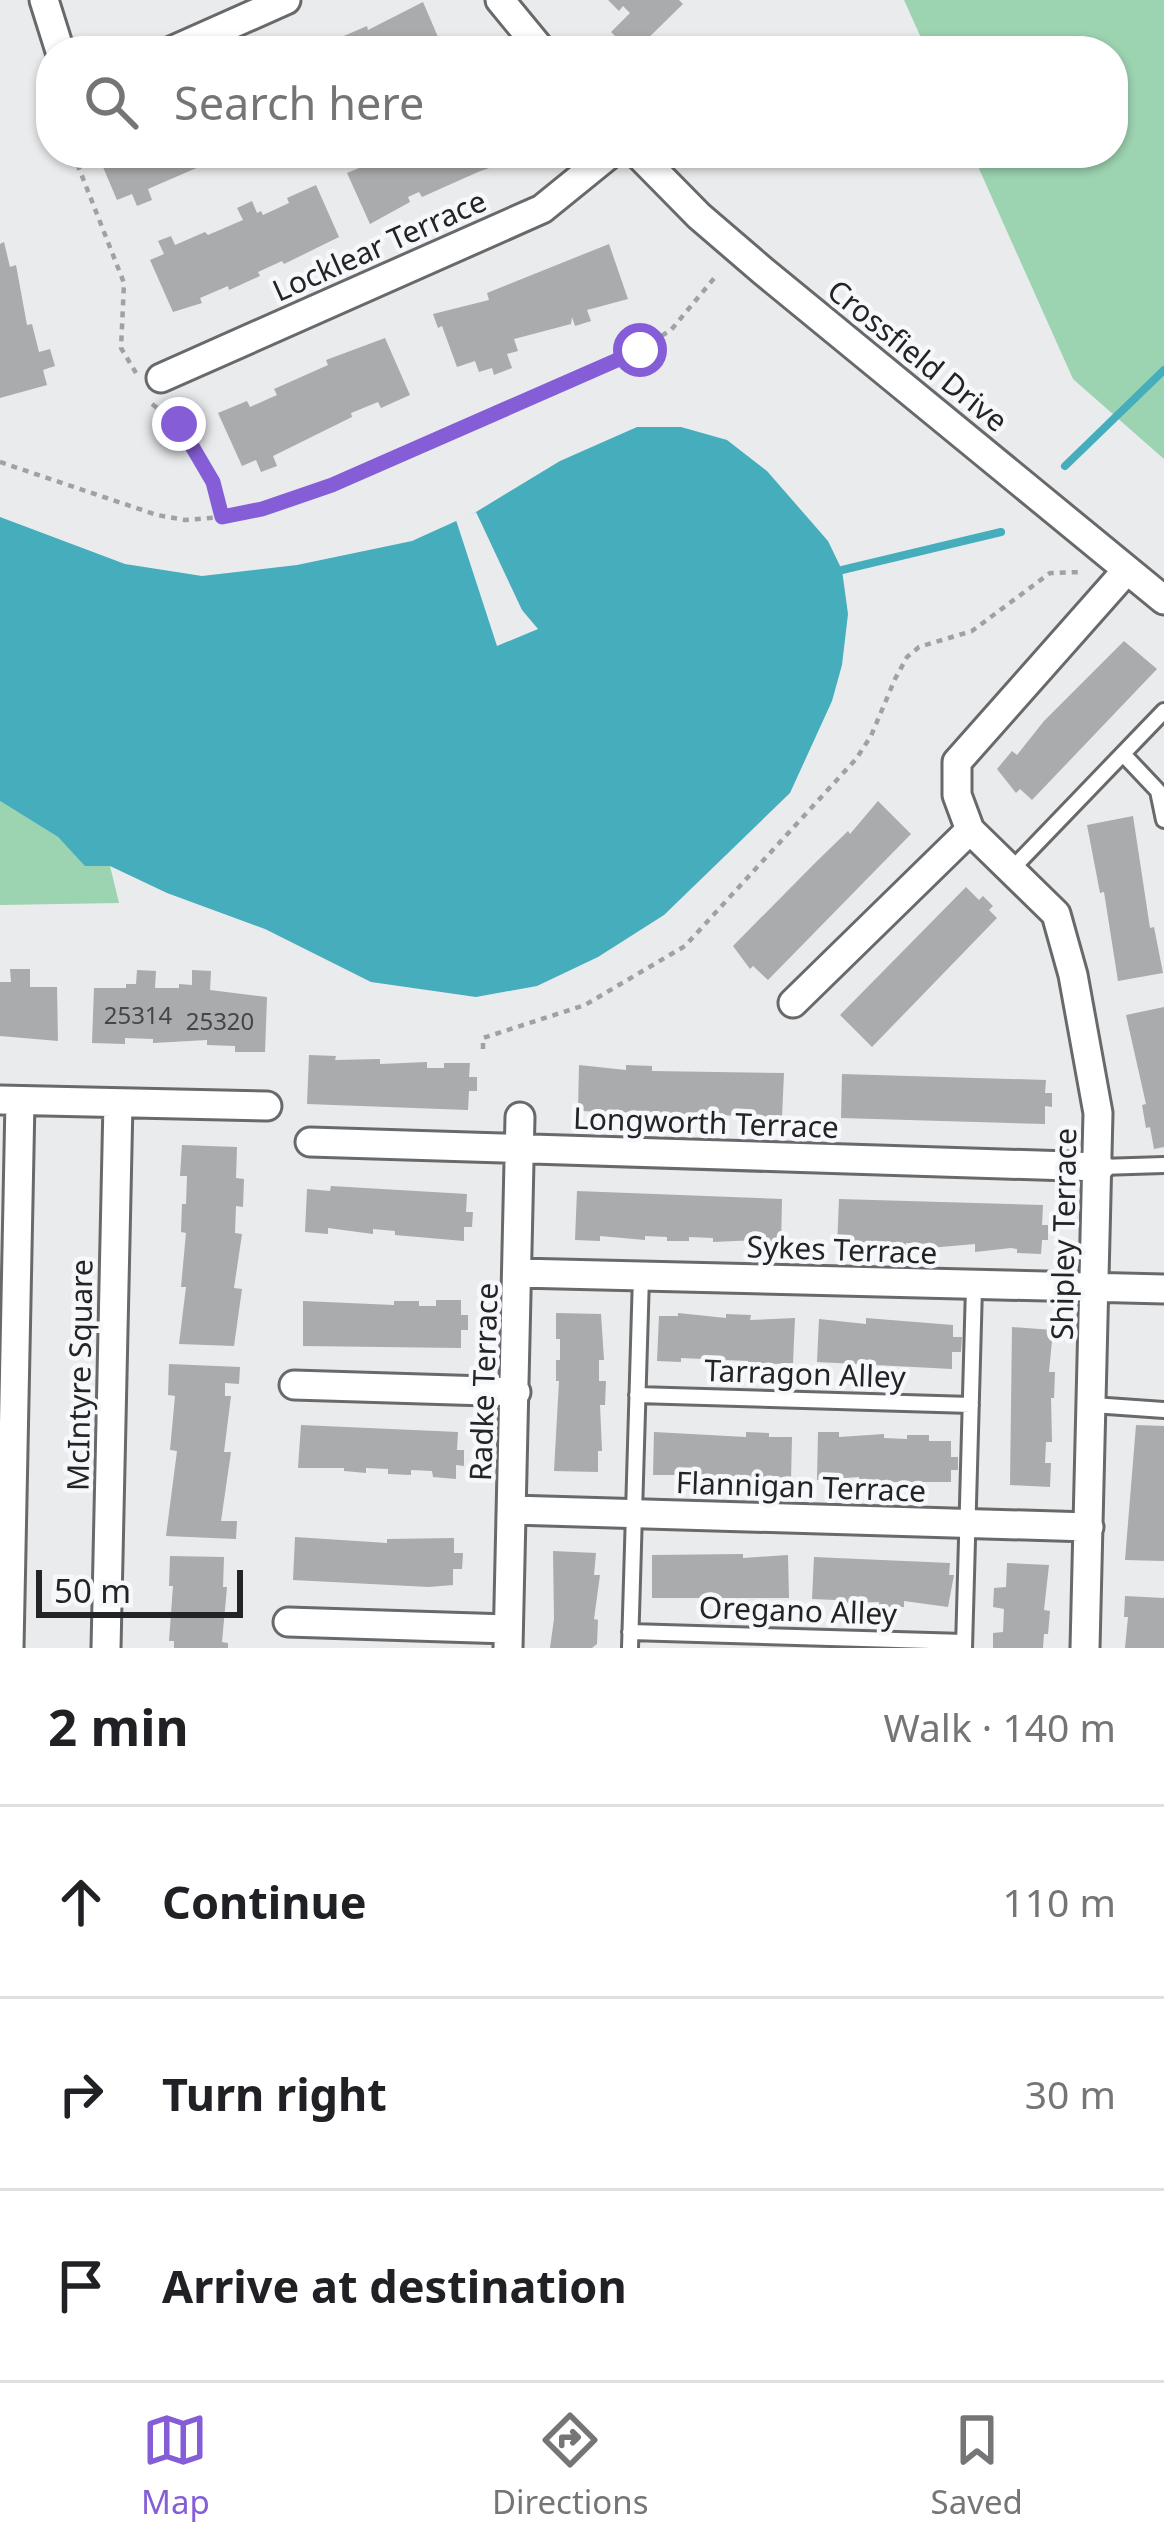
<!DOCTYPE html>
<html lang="en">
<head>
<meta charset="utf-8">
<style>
	:root { --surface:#fff; --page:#f2f2f2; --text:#202124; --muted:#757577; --line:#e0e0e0; --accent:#845dd7 }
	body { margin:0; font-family:"Noto Sans",sans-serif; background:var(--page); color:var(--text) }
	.scale { position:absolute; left:36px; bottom:30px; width:207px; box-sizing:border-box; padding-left:12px; border:6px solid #232425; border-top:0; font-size:33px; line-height:42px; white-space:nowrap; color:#232425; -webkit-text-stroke:9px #f6f8fb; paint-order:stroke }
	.stop { position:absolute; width:36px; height:36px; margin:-27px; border:9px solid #845dd7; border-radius:50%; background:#fff }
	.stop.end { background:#845dd7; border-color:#fff; box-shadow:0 3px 12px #0008 }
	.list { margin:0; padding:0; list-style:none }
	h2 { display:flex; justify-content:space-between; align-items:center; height:156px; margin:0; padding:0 48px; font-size:51px }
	h2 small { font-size:39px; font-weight:400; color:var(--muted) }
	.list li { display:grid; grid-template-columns:78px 1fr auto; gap:36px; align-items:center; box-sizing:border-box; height:192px; padding:0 48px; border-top:3px solid var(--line) }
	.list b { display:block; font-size:45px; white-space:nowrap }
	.list em { font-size:39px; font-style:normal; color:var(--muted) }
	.icon { flex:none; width:66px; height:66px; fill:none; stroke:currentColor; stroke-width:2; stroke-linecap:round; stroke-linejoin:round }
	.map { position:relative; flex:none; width:1164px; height:1648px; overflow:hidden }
	.search { position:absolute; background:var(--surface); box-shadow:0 3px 9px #0004; left:36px; right:36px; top:36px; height:132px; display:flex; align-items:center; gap:30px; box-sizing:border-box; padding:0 42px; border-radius:48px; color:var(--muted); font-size:45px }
	.sheet { height:732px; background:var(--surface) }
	nav { display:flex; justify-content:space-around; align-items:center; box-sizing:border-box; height:168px; border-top:3px solid var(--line); background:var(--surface); font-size:33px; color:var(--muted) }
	nav a { display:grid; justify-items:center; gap:6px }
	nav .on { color:var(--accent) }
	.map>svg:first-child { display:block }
	.green { fill:#9cd3b0 }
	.water { fill:#46adbc }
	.pier { fill:#e9ebed }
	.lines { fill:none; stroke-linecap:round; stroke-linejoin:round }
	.stream { stroke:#46adbc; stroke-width:8 }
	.building { fill:#a9abad }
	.lane-casing { stroke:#67696b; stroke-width:20 }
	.street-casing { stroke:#67696b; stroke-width:33 }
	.path { stroke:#a0a1a3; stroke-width:4.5; stroke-dasharray:6 6; stroke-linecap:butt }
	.lane { stroke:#fff; stroke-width:14 }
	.street { stroke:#fff; stroke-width:27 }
	.route { stroke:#845dd7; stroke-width:15 }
	.labels { text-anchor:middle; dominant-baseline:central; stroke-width:9; stroke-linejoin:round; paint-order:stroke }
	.number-label { font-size:24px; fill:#444647 }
	.street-label { font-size:30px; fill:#232425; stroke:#f6f8fb }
</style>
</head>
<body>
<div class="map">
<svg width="1164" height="1648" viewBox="0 0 1164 1648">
	<rect width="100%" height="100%" fill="#e9ebed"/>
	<path class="green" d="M 904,0 L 1164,0 L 1164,459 L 1073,379 L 972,153 L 1113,153 L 1113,51 L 927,51 Z
		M 0,801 L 58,837 L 85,865 L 110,866 L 119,903 L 0,905 Z"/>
	<path class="water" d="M 637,427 L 681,427 L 727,440 L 767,471 L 828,541 L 842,570 L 848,614 L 842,665 L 832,701 L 790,793 L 664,915 L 598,957 L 537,986 L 476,997 L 371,982 L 265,929 L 167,893 L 110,866 L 85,866 L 58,837 L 0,801 L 0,517 L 125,564 L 202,576 L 297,565 L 412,541 L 476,512 L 560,461 Z"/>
	<path class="pier" d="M 476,512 L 522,610 L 538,629 L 497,646 L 456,520 Z"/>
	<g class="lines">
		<path class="stream" d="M 1065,466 L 1164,370
			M 842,570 L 1001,532"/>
	</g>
	<path class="building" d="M 608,0 L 679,0 L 683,4 L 636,50 L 628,41 L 624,45 L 611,32 L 630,13 L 623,6 L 619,11 Z
		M 423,2 L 444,51 L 309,51 L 367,26 L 368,30 Z
		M 97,153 L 219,153 L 199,162 L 201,166 L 148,189 L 152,200 L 137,206 L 132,194 L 117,200 Z
		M 358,153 L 369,153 L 371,158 L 383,153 L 536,153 L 507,166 L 506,162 L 478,172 L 422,197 L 419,192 L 408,197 L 410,202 L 370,224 L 347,173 L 359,168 L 354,155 Z
		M 316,185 L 339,237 L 284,264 L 282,261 L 258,272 L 260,276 L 229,290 L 228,286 L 200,298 L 202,303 L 173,312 L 150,260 L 164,254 L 158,241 L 171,236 L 175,245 L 205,232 L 208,235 L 243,220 L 237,208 L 252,201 L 257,213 L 261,211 L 263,215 L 289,203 L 287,198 Z
		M 4,242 L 10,267 L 16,265 L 27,325 L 32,324 L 39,352 L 50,349 L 55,366 L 43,370 L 47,385 L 0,398 L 0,244 Z
		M 609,244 L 628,299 L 587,310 L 591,321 L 575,326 L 572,317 L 571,324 L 514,339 L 518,351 L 507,354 L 512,368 L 494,375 L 492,368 L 479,372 L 475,361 L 457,367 L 442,326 L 438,328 L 433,314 L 489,300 L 487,293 Z
		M 385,338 L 410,395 L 381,408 L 378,402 L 351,413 L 352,417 L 273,456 L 277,466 L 261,472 L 256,460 L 242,466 L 218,413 L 247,401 L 250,407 L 277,395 L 274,389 L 328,365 L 326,360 Z
		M 1124,641 L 1157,669 L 1032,800 L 1020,789 L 1016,793 L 997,769 L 1012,751 L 1017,755 L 1044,721 Z
		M 878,801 L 911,834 L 768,980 L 753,966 L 750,969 L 733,946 L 814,864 L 848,831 L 850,834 Z
		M 1133,816 L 1150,928 L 1154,927 L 1163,973 L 1118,981 L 1104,892 L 1100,893 L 1087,825 Z
		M 966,887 L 979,900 L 983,896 L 993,906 L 989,910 L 997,918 L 872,1047 L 840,1015 Z
		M 10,969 L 30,969 L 30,987 L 57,987 L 58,1041 L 0,1036 L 0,982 L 11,982 Z
		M 137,970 L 156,971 L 155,988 L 179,988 L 179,984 L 192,985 L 192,970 L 211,971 L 210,990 L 267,997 L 265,1052 L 235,1052 L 235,1046 L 207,1045 L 207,1040 L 153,1043 L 153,1039 L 125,1038 L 125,1044 L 92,1043 L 94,988 L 126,988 L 126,984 L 136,984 Z
		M 1164,1007 L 1164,1147 L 1154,1149 L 1150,1127 L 1146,1128 L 1142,1105 L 1146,1104 L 1126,1015 Z
		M 309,1055 L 336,1056 L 335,1060 L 380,1059 L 380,1064 L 427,1062 L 427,1068 L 444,1068 L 444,1063 L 470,1063 L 469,1077 L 477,1077 L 477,1091 L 469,1091 L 468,1110 L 307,1104 Z
		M 579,1065 L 626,1070 L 626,1065 L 652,1066 L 652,1071 L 784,1073 L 782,1117 L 578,1111 Z
		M 842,1074 L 1046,1080 L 1045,1093 L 1052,1093 L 1052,1107 L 1045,1106 L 1045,1124 L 841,1118 Z
		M 182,1145 L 237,1147 L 236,1178 L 244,1179 L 243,1207 L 236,1206 L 235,1233 L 242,1234 L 234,1288 L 242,1289 L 234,1346 L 179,1344 L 186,1287 L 181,1287 L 186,1233 L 181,1232 L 182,1204 L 186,1204 L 187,1176 L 180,1176 Z
		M 331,1186 L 467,1194 L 466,1212 L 473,1212 L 472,1227 L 464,1227 L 464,1241 L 395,1235 L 395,1231 L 373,1229 L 373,1234 L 328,1228 L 328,1234 L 305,1232 L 307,1189 L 330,1191 Z
		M 577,1191 L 782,1199 L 781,1245 L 757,1244 L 757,1240 L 713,1242 L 713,1238 L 689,1237 L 689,1241 L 667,1241 L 667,1237 L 645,1236 L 645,1240 L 600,1236 L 600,1241 L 575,1240 Z
		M 839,1199 L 1043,1205 L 1042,1225 L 1048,1225 L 1048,1240 L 1042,1240 L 1041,1254 L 1017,1253 L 1017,1249 L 1011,1248 L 975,1252 L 975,1244 L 929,1248 L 929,1244 L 906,1243 L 906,1249 L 882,1248 L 882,1244 L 837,1247 Z
		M 436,1300 L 461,1300 L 461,1315 L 468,1315 L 468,1330 L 461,1330 L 461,1348 L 303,1346 L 303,1301 L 394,1305 L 394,1301 L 419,1301 L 419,1306 L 436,1306 Z
		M 556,1313 L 601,1314 L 604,1360 L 599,1360 L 599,1381 L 606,1381 L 605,1405 L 600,1405 L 602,1451 L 598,1451 L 598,1472 L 554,1471 L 559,1381 L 556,1381 L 556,1360 L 560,1360 L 560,1339 L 556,1339 Z
		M 678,1313 L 726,1318 L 726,1314 L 751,1315 L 750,1320 L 795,1318 L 793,1363 L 748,1365 L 748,1361 L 681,1358 L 681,1362 L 657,1361 L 659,1316 L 678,1316 Z
		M 866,1318 L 953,1325 L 953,1337 L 962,1337 L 961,1352 L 952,1352 L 952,1369 L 817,1362 L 819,1319 L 866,1324 Z
		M 1012,1327 L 1053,1330 L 1049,1372 L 1055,1372 L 1054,1398 L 1051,1398 L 1052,1442 L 1046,1442 L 1045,1463 L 1051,1463 L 1050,1487 L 1010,1485 Z
		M 169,1364 L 240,1367 L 239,1384 L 225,1383 L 225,1396 L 231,1396 L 224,1452 L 231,1452 L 221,1521 L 237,1521 L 236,1539 L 166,1536 L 177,1451 L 170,1450 L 175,1396 L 168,1395 Z
		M 301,1425 L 458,1432 L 457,1450 L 464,1450 L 464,1466 L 456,1465 L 456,1479 L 433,1477 L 432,1471 L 411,1470 L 411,1475 L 388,1474 L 388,1469 L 366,1468 L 366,1473 L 344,1471 L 344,1468 L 298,1468 Z
		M 1136,1425 L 1164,1426 L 1164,1561 L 1125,1560 Z
		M 654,1432 L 746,1437 L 746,1432 L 769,1433 L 769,1437 L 792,1437 L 791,1481 L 722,1482 L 722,1476 L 699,1475 L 699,1482 L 677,1481 L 678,1475 L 653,1475 Z
		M 818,1432 L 839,1432 L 839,1437 L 884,1434 L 884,1438 L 907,1439 L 907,1435 L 929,1435 L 929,1441 L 951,1441 L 951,1457 L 958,1457 L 958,1470 L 951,1470 L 951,1482 L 859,1482 L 859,1477 L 817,1480 Z
		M 295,1537 L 387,1543 L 387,1539 L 454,1538 L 454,1553 L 463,1553 L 462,1569 L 453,1569 L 453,1585 L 429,1587 L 293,1580 Z
		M 553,1551 L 596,1553 L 594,1575 L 600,1575 L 594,1619 L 598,1620 L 597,1644 L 592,1648 L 550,1648 L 554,1619 Z
		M 743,1554 L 743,1558 L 788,1555 L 789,1598 L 652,1598 L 652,1555 Z
		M 170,1556 L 224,1557 L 223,1587 L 227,1587 L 222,1642 L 228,1643 L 228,1648 L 174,1648 L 174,1641 L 169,1641 L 173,1586 L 169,1586 Z
		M 814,1557 L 950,1563 L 949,1575 L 954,1575 L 948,1607 L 904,1601 L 904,1607 L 879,1607 L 879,1602 L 836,1603 L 836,1600 L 812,1599 Z
		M 1007,1563 L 1049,1565 L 1044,1610 L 1050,1611 L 1048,1634 L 1044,1634 L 1043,1648 L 993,1648 L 993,1633 L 1003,1632 L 1004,1609 L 993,1607 L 994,1588 L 1006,1587 Z
		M 1125,1596 L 1164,1598 L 1164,1648 L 1125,1648 L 1128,1617 L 1124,1617 Z"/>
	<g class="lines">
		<g class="lane-casing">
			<path id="lane" d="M 1124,755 L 1158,791 L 1164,820
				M 1011,870 L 1164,711
				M 1100,1167 L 1164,1165
				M 637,1395 L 971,1405
				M 1093,1405 L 1164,1410
				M 630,1632 L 964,1642
				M 630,1648 L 641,1276
				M 964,1648 L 974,1287"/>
		</g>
		<g class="street-casing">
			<path id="street" d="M 44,0 L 60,51
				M 500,0 L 542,51
				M 171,51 L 286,0
				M 637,153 L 699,216 L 763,271 L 1164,600
				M 161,378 L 542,209 L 611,153
				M 793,1003 L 970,830
				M 0,1100 L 267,1106
				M 310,1142 L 1100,1167
				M 519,1273 L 1164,1289
				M 294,1385 L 516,1392
				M 512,1510 L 1089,1527
				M 288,1622 L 508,1629
				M 9,1648 L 20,1101
				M 106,1648 L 118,1103
				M 508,1648 L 520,1117
				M 1085,1648 L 1098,1113 L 1073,975 L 1056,914 L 970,830 L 957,795 L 957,762 L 1127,570"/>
		</g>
		<path class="path" d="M 73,153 L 124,283 L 121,348 L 136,373
			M 152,404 L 179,424 L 213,482 L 222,517
			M 0,462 L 157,515 L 185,520 L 222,517 L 309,494 L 640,349 L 671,330 L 716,276
			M 483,1049 L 483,1038 L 585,1005 L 685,946 L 856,759 L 871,736 L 895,679 L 907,657 L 919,647 L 972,631 L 1050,573 L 1083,572"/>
		<use href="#lane" class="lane"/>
		<use href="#street" class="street"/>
	</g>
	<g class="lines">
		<path class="route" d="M 179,424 L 213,482 L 222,517 L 262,509 L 332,485 L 640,350"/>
	</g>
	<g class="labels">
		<g class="number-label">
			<text x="138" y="1014">25314</text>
			<text x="220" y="1020">25320</text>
		</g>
		<g class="street-label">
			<text transform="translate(379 245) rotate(-24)">Locklear Terrace</text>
			<text transform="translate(918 355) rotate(39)">Crossfield Drive</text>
			<text transform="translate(706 1122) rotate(2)">Longworth Terrace</text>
			<text transform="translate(1063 1234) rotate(-89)">Shipley Terrace</text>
			<text transform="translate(842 1249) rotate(2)">Sykes Terrace</text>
			<text transform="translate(805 1373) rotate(2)">Tarragon Alley</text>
			<text transform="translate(79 1375) rotate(-89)">McIntyre Square</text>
			<text transform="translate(483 1382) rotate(-88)">Radke Terrace</text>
			<text transform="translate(801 1486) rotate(2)">Flannigan Terrace</text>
			<text transform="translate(798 1610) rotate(2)">Oregano Alley</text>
		</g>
	</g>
</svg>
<div class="scale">50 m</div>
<div class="stop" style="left:640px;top:350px"></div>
<div class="stop end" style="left:179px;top:424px"></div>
<div class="search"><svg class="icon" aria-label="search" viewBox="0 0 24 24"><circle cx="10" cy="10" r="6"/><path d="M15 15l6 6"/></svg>Search here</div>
</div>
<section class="sheet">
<h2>2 min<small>Walk · 140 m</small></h2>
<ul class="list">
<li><svg class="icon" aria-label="ahead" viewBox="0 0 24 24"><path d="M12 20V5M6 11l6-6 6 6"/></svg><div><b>Continue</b></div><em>110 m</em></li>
<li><svg class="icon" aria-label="right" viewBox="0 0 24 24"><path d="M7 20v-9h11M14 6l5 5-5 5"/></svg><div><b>Turn right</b></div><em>30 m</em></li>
<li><svg class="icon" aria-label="arrive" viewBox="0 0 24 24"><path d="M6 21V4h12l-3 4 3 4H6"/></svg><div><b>Arrive at destination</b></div></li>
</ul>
</section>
<nav>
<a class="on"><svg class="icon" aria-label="map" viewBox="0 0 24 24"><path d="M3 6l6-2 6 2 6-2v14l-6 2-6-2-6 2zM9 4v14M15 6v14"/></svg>Map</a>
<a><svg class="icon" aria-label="directions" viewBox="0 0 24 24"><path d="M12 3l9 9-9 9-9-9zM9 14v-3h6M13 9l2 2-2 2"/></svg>Directions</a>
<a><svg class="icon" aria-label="saved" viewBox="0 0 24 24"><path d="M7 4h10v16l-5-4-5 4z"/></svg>Saved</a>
</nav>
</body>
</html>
